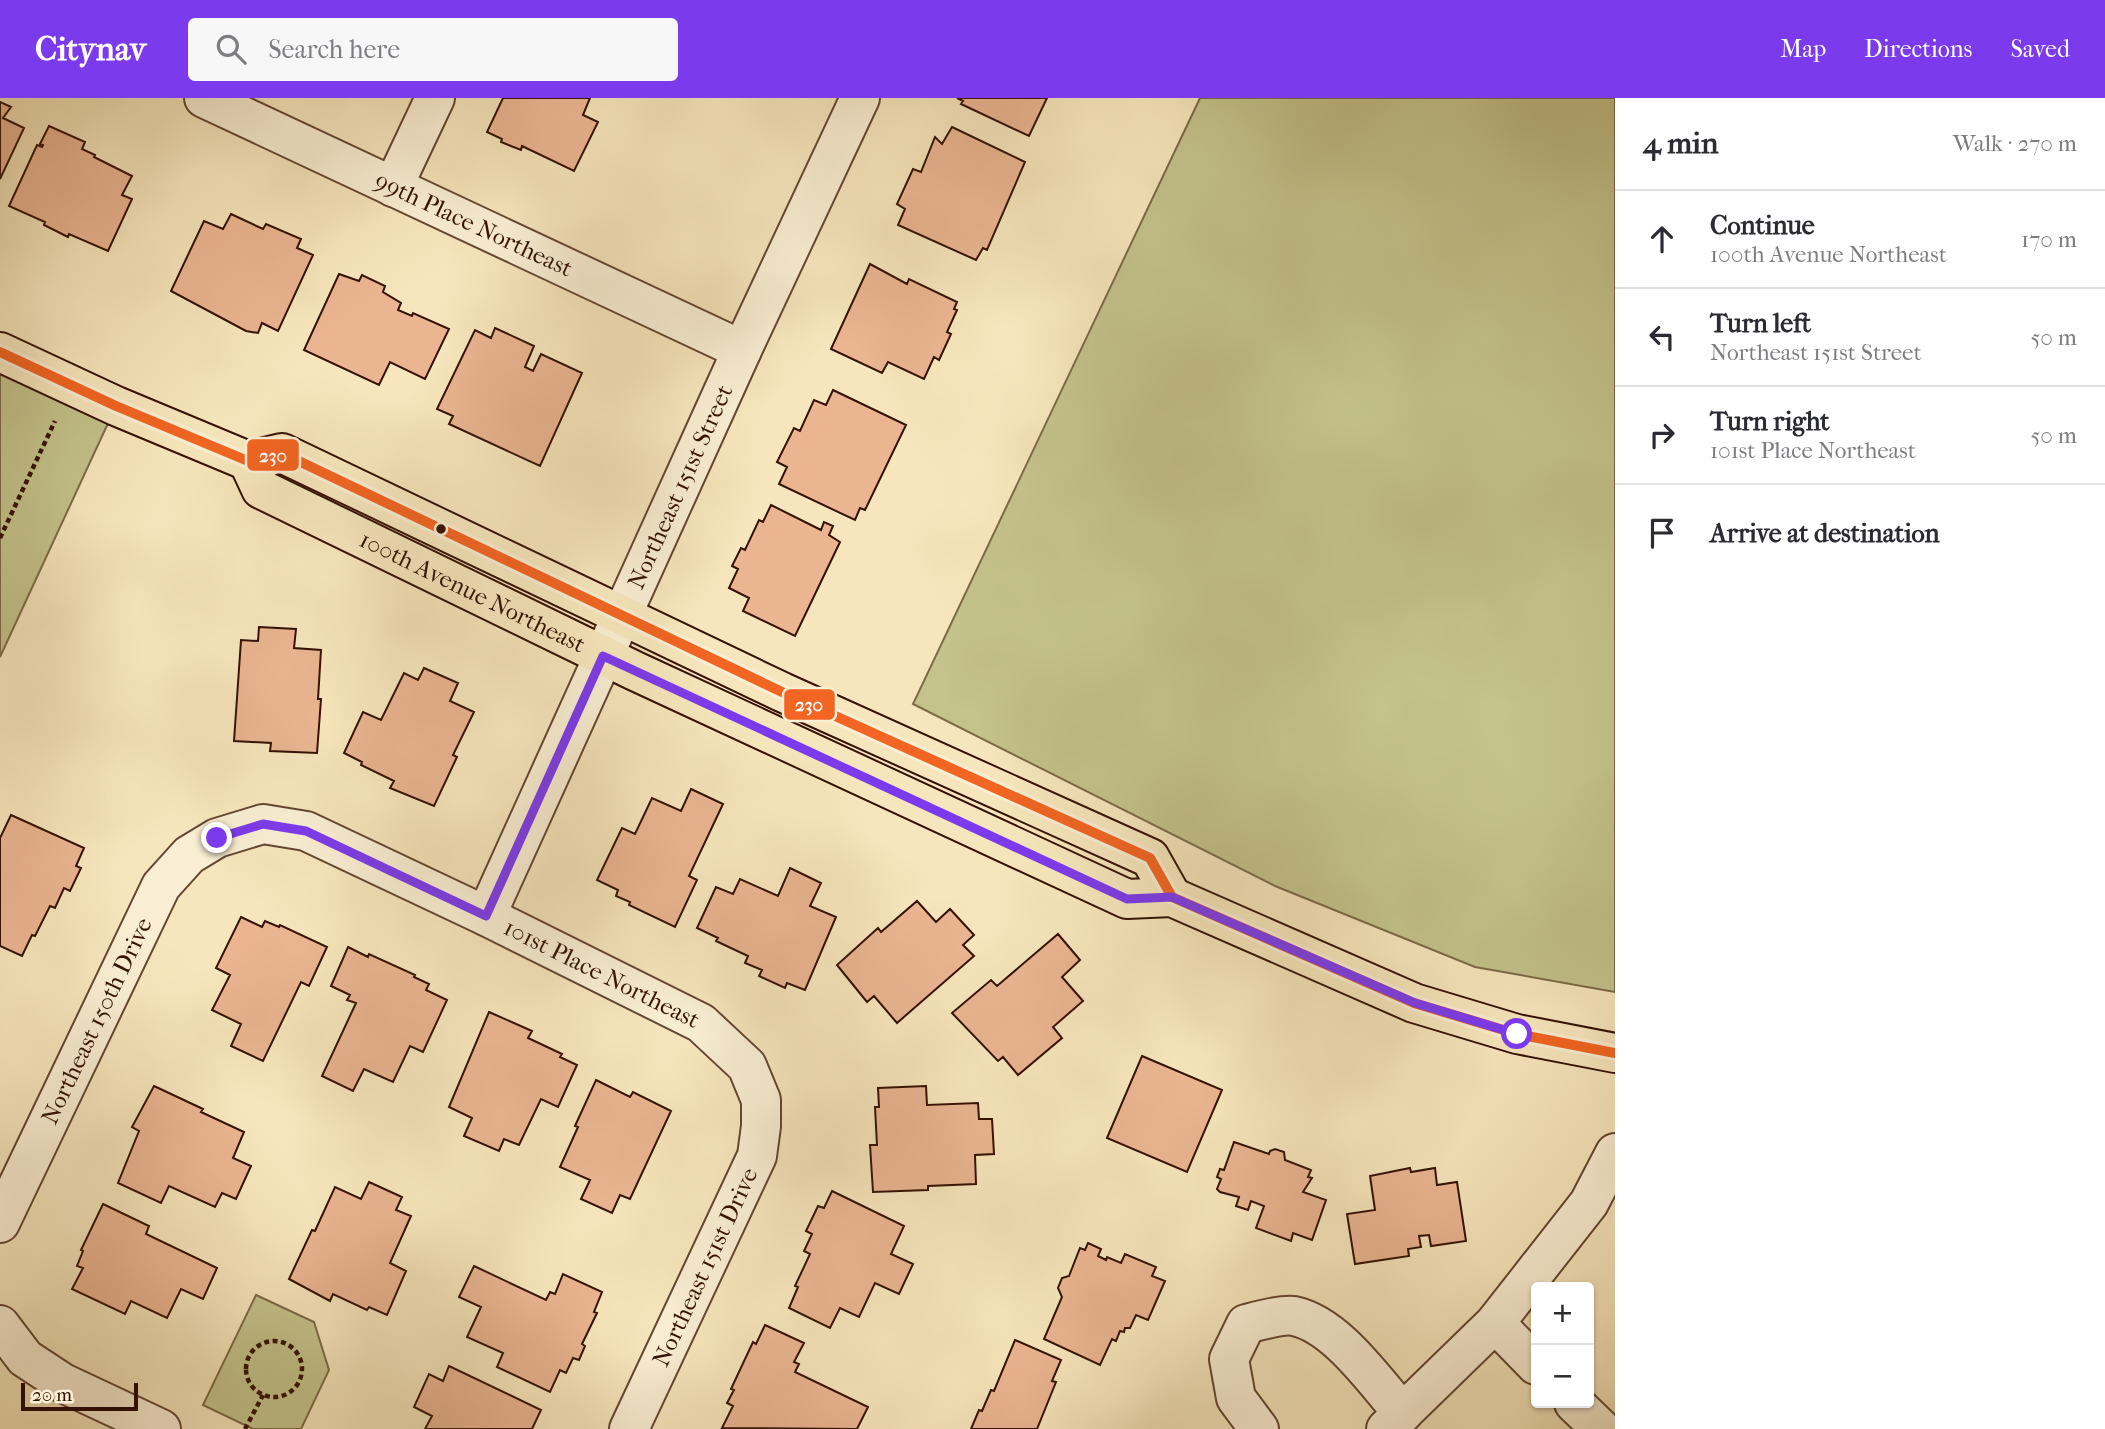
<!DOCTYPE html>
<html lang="en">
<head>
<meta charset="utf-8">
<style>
	:root { --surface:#fff; --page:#f7f7f7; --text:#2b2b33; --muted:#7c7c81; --line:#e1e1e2; --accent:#7c3aed }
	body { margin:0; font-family:"IM FELL French Canon",serif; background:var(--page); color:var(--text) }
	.controls { position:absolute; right:21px; bottom:21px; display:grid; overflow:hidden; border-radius:7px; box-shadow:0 2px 5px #0004 }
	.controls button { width:63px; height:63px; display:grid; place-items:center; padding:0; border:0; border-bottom:2px solid var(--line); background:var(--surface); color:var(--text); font:35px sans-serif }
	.scale { position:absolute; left:21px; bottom:18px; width:117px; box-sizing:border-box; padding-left:7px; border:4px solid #331104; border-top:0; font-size:19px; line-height:24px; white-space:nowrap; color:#331104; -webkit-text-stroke:5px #faefd4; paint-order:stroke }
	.stop { position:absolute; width:21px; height:21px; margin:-16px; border:5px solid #7c3aed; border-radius:50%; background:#fff }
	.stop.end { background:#7c3aed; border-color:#fff; box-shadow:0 2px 7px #0008 }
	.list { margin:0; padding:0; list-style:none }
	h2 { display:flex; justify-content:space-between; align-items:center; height:91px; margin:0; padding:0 28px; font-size:30px }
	h2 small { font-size:23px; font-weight:400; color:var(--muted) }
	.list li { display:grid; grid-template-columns:46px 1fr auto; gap:21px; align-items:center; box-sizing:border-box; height:98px; padding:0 28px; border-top:2px solid var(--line) }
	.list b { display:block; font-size:26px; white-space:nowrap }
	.list p { margin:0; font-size:23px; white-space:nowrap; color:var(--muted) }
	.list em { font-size:23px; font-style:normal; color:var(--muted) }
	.icon { flex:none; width:38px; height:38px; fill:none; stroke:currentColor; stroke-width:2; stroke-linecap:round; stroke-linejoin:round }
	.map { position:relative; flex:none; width:1615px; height:1331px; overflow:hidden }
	header { display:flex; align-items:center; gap:42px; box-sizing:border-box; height:98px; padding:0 35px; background:var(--accent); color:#fff }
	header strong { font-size:33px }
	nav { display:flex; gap:38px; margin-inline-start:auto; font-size:24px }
	.search { width:490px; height:63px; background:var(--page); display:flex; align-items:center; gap:18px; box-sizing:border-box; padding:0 24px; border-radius:7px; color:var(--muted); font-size:26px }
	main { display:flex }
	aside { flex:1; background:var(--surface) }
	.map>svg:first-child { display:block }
	.green { fill:#c4c38c; stroke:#7c6a48; stroke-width:2 }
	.building { fill:#ebb592; stroke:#331104; stroke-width:2 }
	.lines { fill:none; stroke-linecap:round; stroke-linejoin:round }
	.minor-casing { stroke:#644632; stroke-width:42 }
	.major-casing { stroke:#331104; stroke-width:42 }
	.path { stroke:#331104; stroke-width:4.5; stroke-dasharray:5 3.5; stroke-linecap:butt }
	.minor { stroke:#faefd4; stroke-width:38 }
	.major { stroke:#f7e6bd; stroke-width:38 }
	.bus-1-casing { stroke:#faefd4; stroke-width:16 }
	.bus-1 { stroke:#f26522; stroke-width:10 }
	.route { stroke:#7c3aed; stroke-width:9 }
	.bus-dot { fill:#331104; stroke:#faefd4; stroke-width:2.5 }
	.labels { text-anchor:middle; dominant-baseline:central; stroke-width:7; stroke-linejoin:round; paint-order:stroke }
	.street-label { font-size:24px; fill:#331104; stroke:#faefd4 }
	.line-badge { stroke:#faefd4; stroke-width:2.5 }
	.badge-label { font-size:19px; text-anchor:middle; font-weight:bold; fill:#fff }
</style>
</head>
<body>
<header>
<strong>Citynav</strong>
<div class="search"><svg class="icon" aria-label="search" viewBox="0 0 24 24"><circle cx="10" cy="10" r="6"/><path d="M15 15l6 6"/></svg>Search here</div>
<nav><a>Map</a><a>Directions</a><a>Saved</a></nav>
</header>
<main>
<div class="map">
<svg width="1615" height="1331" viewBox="0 0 1615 1331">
	<rect width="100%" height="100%" fill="#f7e6bd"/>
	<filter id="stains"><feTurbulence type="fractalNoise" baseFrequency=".00286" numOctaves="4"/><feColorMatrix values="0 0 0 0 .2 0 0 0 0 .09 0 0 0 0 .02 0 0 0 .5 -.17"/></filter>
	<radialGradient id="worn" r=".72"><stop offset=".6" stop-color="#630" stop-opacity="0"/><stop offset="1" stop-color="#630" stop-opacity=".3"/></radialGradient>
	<path class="green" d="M 1200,0 L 1615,0 L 1615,894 L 1475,869 L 1275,788 L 913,606 Z
		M 0,254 L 116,308 L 0,559 Z
		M 256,1197 L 314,1224 L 329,1272 L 301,1331 L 253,1331 L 203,1307 Z"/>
	<path class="building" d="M 503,0 L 590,0 L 583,17 L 598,24 L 574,73 L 522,48 L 521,52 L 501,44 L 502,41 L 487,34 Z
		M 957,0 L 1047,0 L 1029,38 L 961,6 L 963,3 Z
		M 0,4 L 11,9 L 3,20 L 24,30 L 0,81 Z
		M 49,28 L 85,44 L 82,51 L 95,57 L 94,59 L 132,78 L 122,97 L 132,101 L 108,153 L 69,136 L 68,139 L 44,127 L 45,124 L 9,108 L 37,47 L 42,49 L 43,47 L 40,46 Z
		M 952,29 L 1025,64 L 987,152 L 983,150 L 976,162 L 898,127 L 905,111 L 897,106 L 913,71 L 921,74 L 935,39 L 942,46 Z
		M 231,116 L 263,131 L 266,126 L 301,141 L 297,150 L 313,157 L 278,233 L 262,225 L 258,235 L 246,233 L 171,193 L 204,123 L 223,131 Z
		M 870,166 L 907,186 L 909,181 L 957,204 L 954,211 L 957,212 L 947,234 L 951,236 L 939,262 L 934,259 L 924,281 L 888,264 L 882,275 L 831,251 Z
		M 339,176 L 359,183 L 362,177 L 385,188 L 383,194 L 401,205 L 398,212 L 412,218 L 413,215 L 449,231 L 425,281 L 390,264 L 379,287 L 304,252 Z
		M 495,230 L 534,248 L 525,269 L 533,273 L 541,256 L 582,275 L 540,368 L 449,326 L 453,318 L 437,311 L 475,232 L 491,240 Z
		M 833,292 L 906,327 L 865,412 L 860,410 L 855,422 L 779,386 L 787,369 L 777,364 L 794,330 L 800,333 L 814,302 L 826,307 Z
		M 771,407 L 821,432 L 824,424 L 833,428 L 829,437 L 840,444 L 795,538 L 743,513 L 749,500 L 729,490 L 738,471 L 732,468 L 741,450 L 745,452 L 759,422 L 763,424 Z
		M 259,529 L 296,531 L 294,550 L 321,552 L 318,601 L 321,601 L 317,655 L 270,653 L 271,645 L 234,643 L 241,542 L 258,543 Z
		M 424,570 L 458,585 L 450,603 L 474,614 L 453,657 L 457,659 L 434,708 L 390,690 L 394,683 L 361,667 L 362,664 L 344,655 L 363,614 L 381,622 L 404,575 L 418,582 Z
		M 691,691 L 723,706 L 689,778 L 697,782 L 675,829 L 629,807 L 630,804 L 616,798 L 618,792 L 597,782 L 622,730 L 635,736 L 652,700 L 681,713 Z
		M 11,717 L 84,750 L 76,768 L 81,770 L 70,793 L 64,790 L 55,810 L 50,808 L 35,838 L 32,837 L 22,858 L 0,848 L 0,740 Z
		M 790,770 L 821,785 L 810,808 L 836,819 L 805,892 L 787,885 L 785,890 L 759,878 L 762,872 L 745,865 L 748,858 L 716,843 L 718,840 L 697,830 L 716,789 L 733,796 L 740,781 L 778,798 Z
		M 917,803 L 936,824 L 950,811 L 974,837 L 963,847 L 974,858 L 897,925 L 874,898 L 867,904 L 837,867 L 878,830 L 881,834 Z
		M 241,819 L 262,829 L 265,823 L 279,829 L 280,827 L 327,849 L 309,888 L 301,884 L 263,963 L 231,948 L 241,926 L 212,912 L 230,877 L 216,870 Z
		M 1058,836 L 1080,862 L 1062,879 L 1083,903 L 1053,929 L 1062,940 L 1018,977 L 1003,959 L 998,963 L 952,915 L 991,882 L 997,888 Z
		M 348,849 L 368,859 L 369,856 L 415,877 L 414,879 L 429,886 L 426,892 L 447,902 L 423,954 L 410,948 L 393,984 L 364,971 L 353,993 L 322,978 L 356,905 L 347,902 L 350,897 L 331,888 Z
		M 489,914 L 532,933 L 528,940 L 562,956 L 560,959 L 577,967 L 558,1009 L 541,1001 L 519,1047 L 504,1041 L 499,1053 L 464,1038 L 472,1020 L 449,1009 Z
		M 1142,958 L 1222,992 L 1187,1074 L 1107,1040 Z
		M 596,982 L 630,999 L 633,994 L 671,1013 L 630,1101 L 620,1097 L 612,1115 L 581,1101 L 590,1082 L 560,1069 L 578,1029 L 575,1028 Z
		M 154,988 L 203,1011 L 201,1014 L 244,1034 L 233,1060 L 251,1068 L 236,1101 L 222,1095 L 215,1109 L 169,1088 L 161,1105 L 118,1085 L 139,1033 L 132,1029 Z
		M 926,988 L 927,1007 L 978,1005 L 979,1021 L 992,1021 L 994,1056 L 975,1057 L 976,1086 L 928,1088 L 928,1092 L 873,1094 L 870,1047 L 877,1047 L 875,1009 L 879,1009 L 878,990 Z
		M 1234,1044 L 1269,1056 L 1270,1053 L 1275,1051 L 1284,1054 L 1285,1062 L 1311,1072 L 1308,1079 L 1312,1080 L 1303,1094 L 1326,1102 L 1312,1142 L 1293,1135 L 1291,1143 L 1256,1130 L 1264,1108 L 1251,1103 L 1248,1112 L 1236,1108 L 1239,1099 L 1220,1094 L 1217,1091 L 1221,1081 L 1217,1079 L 1220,1071 L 1224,1072 Z
		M 1410,1070 L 1411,1074 L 1435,1070 L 1437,1087 L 1457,1084 L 1466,1143 L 1431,1148 L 1429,1137 L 1419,1138 L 1421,1149 L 1408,1151 L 1409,1158 L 1355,1166 L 1347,1116 L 1375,1112 L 1370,1078 Z
		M 369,1084 L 402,1099 L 396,1112 L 411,1118 L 390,1165 L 406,1173 L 387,1217 L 369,1209 L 367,1212 L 333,1196 L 330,1203 L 289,1181 L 312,1132 L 315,1133 L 335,1089 L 361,1101 Z
		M 832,1093 L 904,1128 L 891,1156 L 913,1166 L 899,1196 L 875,1185 L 859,1219 L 840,1210 L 830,1230 L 789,1210 L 798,1189 L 795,1188 L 810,1156 L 804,1153 L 812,1136 L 806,1133 L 818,1108 L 824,1110 Z
		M 103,1106 L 149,1128 L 146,1136 L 217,1170 L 203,1201 L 181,1191 L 167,1220 L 131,1203 L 125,1216 L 72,1191 L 83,1170 L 77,1168 L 83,1153 L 81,1152 Z
		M 1088,1145 L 1101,1151 L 1098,1158 L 1106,1162 L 1107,1159 L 1121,1165 L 1125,1156 L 1156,1169 L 1152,1178 L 1165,1183 L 1148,1222 L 1136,1217 L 1130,1230 L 1125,1230 L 1124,1234 L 1120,1233 L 1116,1243 L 1112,1241 L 1100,1267 L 1044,1241 L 1062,1199 L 1058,1190 L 1062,1180 L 1069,1178 L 1080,1150 L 1085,1152 Z
		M 474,1168 L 546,1202 L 550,1194 L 555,1196 L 563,1176 L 602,1194 L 594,1214 L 597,1215 L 582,1246 L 585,1248 L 579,1262 L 573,1260 L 566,1275 L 560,1272 L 550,1294 L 497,1269 L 503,1255 L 467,1239 L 481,1209 L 459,1199 Z
		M 765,1227 L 804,1245 L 794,1264 L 799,1266 L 795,1274 L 868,1309 L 857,1331 L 722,1330 L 733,1308 L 727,1305 L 734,1292 L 731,1291 L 753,1244 L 756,1246 Z
		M 1015,1242 L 1061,1262 L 1052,1283 L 1056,1284 L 1037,1331 L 971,1331 L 979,1312 L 982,1313 L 991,1292 L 994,1293 Z
		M 449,1268 L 541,1312 L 532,1331 L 425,1331 L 432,1318 L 414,1309 L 429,1276 L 443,1283 Z"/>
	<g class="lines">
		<g class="minor-casing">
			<g id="minor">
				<path id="s1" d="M 204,0 L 742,252"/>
				<path d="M 393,89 L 435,0"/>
				<path id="s2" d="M 486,818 L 742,252 L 860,0"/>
				<path id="s3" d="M 0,1125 L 161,788 L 189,757 L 217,740 L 263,726 L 306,733 L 486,818 L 701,925 L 747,968 L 761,1002 L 761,1028 L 757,1058 L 629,1331"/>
				<path d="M 1495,1225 L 1536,1267"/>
				<path d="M 0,1227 L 25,1260 L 63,1285 L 161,1331"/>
				<path d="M 1574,1305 L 1601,1331"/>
				<path d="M 1259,1331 L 1236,1300 L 1229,1261 L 1246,1226 C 1258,1223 1283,1216 1294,1218 C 1337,1227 1375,1284 1403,1315"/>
				<path d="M 1386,1331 L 1495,1225 L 1589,1105 L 1615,1055"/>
			</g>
		</g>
		<g class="major-casing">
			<g id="major">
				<path d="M 0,254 L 116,308 L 248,363 L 282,355 L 782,594 L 1150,760 L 1172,799"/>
				<path id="s4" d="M 248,363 L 261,391 L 635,573 L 1127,801 L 1172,799 L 1414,905 L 1517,936 L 1615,955"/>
			</g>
		</g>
		<path class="path" d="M 0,440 L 55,323
			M246 1271a28 28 0 1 1 56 0a28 28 0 1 1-56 0Z
			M 245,1331 L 263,1297"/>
		<use href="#minor" class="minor"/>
		<use href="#major" class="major"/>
		<g class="bus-1-casing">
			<path id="bus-1" d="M 0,254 L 116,308 L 248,363 L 282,355 L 782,594 L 1150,760 L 1172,799 L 1414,905 L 1517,936 L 1615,955"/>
		</g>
		<use href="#bus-1" class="bus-1"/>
	</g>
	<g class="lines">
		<path class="route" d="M 217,740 L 263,726 L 306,733 L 486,818 L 603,558 L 1127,801 L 1172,799 L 1415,905 L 1517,936"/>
	</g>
	<circle class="bus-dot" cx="441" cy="431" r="6"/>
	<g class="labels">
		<g class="street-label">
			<text stroke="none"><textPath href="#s1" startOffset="298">99th Place Northeast</textPath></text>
			<text stroke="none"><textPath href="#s2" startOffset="471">Northeast 151st Street</textPath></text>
			<text stroke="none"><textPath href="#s4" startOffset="266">100th Avenue Northeast</textPath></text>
			<text stroke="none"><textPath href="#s3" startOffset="868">101st Place Northeast</textPath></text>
			<text stroke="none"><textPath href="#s3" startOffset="224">Northeast 150th Drive</textPath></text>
			<text transform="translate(705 1169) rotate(-65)">Northeast 151st Drive</text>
		</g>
	</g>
	<g class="line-badge">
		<rect x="246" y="340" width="54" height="34" rx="7" fill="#f26522"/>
		<rect x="783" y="590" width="53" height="33" rx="7" fill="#f26522"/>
	</g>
	<g class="badge-label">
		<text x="273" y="364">230</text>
		<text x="809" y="613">230</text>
	</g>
	<rect width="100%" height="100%" filter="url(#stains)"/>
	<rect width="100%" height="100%" fill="url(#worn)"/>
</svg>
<div class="controls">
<button>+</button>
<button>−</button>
</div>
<div class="scale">20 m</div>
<div class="stop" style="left:1517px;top:936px"></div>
<div class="stop end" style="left:217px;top:740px"></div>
</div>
<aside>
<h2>4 min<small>Walk · 270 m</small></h2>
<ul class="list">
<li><svg class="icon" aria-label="ahead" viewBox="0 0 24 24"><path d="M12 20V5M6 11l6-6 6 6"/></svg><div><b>Continue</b><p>100th Avenue Northeast</p></div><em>170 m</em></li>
<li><svg class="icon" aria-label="left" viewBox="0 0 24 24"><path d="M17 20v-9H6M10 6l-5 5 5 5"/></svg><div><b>Turn left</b><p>Northeast 151st Street</p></div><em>50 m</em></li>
<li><svg class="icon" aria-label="right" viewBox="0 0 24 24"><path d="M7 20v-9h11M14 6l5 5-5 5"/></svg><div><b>Turn right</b><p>101st Place Northeast</p></div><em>50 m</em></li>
<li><svg class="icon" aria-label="arrive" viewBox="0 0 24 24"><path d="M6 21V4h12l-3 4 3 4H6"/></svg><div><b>Arrive at destination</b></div></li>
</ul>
</aside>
</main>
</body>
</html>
